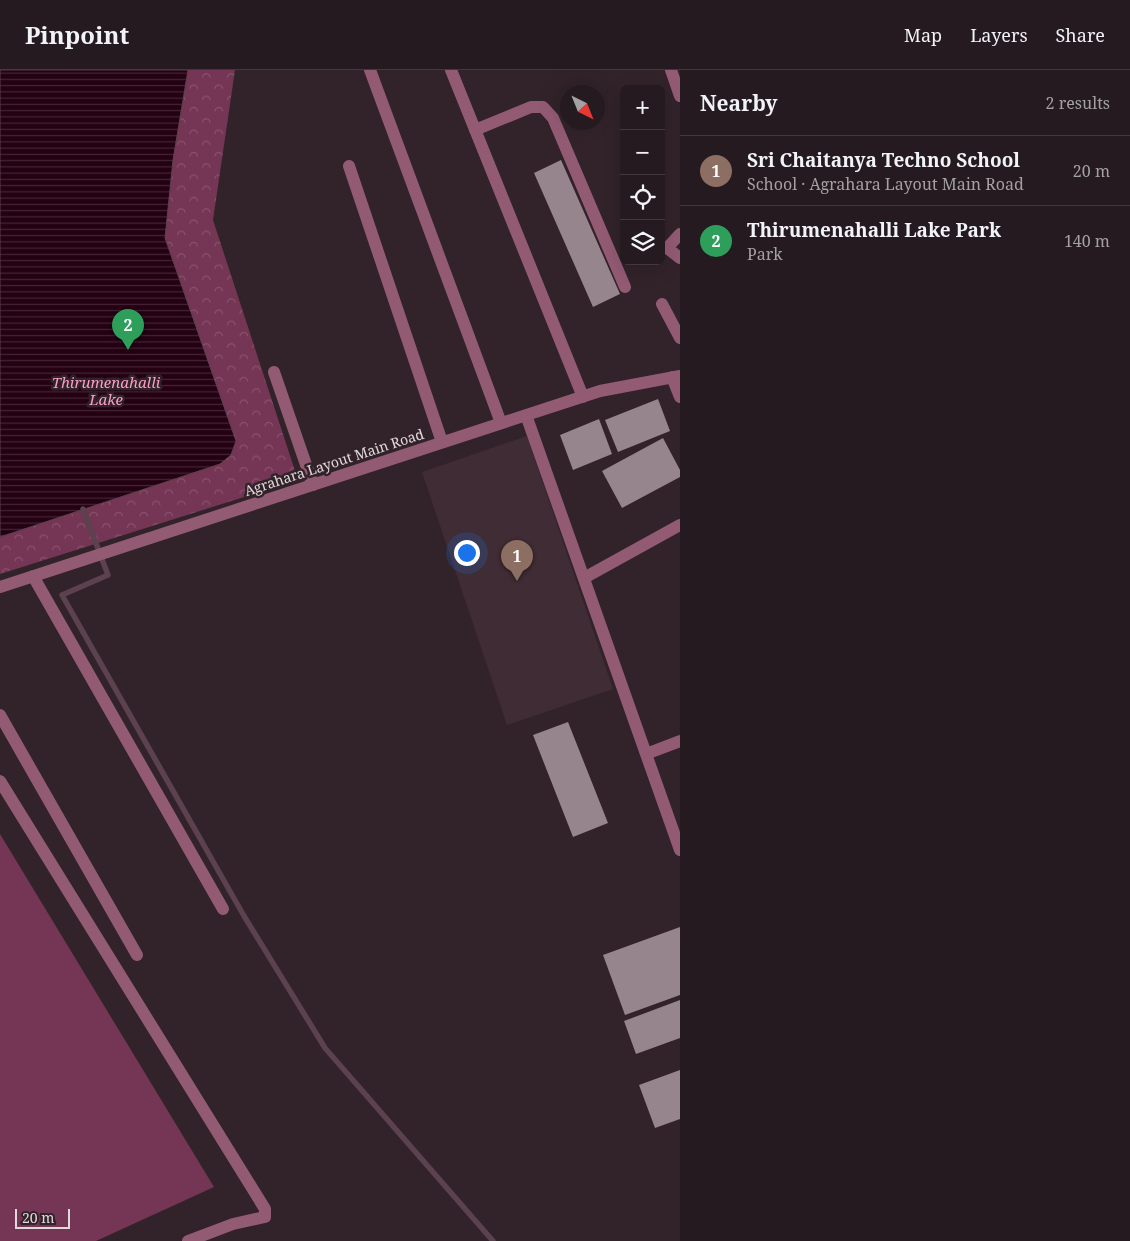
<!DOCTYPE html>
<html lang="en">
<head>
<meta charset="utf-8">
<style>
	:root { --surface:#251a1f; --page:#2d2328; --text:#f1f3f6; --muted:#a3a1a4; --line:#42383d; --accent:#d93025 }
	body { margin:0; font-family:"Noto Serif",serif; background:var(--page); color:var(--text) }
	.controls { position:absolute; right:15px; top:15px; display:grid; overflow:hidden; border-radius:8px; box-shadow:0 5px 20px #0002 }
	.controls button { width:45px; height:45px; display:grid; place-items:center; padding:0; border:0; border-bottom:1px solid var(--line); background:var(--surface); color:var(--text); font:25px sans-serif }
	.compass { position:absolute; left:560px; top:15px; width:45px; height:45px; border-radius:50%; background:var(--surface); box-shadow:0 5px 20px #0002; rotate:137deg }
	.scale { position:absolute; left:15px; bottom:12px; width:55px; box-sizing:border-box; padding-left:5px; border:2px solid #e1d8db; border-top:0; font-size:14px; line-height:18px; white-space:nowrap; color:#e1d8db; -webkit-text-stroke:4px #312329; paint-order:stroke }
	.you { position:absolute; left:466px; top:482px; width:18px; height:18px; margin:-12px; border:4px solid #fff; border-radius:50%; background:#1a73e8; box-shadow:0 0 0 8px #1a73e833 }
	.badge { display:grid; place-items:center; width:32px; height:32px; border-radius:50%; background:var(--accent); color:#fff; font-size:16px; font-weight:700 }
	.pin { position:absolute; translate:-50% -41px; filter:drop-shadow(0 1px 2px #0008) }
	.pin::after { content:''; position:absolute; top:26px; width:18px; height:15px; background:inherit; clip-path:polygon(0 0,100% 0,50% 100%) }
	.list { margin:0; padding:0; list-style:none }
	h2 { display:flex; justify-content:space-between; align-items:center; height:65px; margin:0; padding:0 20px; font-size:21px }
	h2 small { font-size:16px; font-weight:400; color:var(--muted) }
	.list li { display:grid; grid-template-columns:32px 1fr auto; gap:15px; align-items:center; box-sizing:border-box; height:70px; padding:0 20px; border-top:1px solid var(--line) }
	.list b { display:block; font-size:19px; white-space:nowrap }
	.list p { margin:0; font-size:16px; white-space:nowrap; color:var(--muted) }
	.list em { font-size:16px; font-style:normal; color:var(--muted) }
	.icon { flex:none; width:28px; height:28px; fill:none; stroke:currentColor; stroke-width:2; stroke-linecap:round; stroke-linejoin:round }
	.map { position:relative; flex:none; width:680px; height:1171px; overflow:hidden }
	header { display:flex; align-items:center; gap:30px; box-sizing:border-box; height:70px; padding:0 25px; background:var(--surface); border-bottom:1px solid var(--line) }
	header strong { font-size:24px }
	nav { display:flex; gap:28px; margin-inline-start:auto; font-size:18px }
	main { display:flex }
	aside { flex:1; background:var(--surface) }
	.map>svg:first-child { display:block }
	.built { fill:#402c34 }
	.grass { fill:#753555 }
	.forest { fill:url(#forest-crowns) }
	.water { fill:url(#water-rules); stroke:#5c414e }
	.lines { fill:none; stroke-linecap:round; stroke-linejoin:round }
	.stream { stroke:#5c414e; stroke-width:5.5 }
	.building { fill:#96858c }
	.minor { stroke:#935a74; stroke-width:12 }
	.labels { text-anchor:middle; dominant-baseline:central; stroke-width:5; stroke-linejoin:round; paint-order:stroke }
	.street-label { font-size:14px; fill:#e1d8db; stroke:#312329 }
	.water-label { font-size:15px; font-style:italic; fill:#fb9dc8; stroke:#312329 }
</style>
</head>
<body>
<header>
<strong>Pinpoint</strong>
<nav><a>Map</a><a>Layers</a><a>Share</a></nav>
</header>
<main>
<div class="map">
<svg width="680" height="1171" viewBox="0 0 680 1171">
	<defs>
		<pattern id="forest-crowns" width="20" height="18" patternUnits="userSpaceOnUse" patternTransform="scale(1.25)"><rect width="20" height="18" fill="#753555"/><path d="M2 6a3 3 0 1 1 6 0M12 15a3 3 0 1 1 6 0" fill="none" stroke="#88526d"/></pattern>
		<pattern id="water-rules" width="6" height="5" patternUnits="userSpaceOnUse" patternTransform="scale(1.25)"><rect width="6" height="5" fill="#230012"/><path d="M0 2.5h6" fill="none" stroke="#432434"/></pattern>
	</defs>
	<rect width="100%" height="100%" fill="#312329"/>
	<path class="built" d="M 527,366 L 613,619 L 507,655 L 422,402 Z"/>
	<path class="grass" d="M 0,764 L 214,1117 L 96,1171 L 0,1171 Z"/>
	<path class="forest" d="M 0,0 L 235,0 L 213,150 L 298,410 L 0,504 Z"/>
	<path class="water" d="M 0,0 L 188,0 L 173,90 L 165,168 L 236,371 L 231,385 L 220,394 L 0,467 Z"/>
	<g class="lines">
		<path class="stream" d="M 83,439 L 108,505 L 62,525 L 244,846 L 325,978 L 493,1171"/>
	</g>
	<path class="building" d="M 561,90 L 620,224 L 593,237 L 534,103 Z
		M 658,329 L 670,361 L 618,382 L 605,350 Z
		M 599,349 L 612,384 L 573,400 L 560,365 Z
		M 663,368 L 680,400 L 680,407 L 622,438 L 602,401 Z
		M 568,652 L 608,753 L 573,767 L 533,665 Z
		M 680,857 L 680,925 L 625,945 L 603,885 Z
		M 680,930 L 680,968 L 636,984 L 624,951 Z
		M 680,1000 L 680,1049 L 655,1058 L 639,1015 Z"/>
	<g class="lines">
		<path class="minor" d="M 370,0 L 501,353
			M 451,0 L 583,327
			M 671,0 L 680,26
			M 475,60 L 531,37 L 543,37 L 553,48 L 625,217
			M 349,96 L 442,372
			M 680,164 L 667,178 L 680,188
			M 662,234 L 680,268
			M 274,302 L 313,415
			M 672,307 L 680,327
			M 526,345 L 680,780
			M 33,506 L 223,839
			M 584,508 L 680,455
			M 0,517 L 600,321 L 680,306
			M 0,645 L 137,885
			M 646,684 L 680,671
			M 0,711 L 265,1139 L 265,1147 L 233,1154 L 188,1171"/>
	</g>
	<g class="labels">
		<g class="street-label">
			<text transform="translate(334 392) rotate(-18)">Agrahara Layout Main Road</text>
		</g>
		<g class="water-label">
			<text x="106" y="312">Thirumenahalli<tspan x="106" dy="17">Lake</tspan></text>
		</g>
	</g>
</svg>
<div class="controls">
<button>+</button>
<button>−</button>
<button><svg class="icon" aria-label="locate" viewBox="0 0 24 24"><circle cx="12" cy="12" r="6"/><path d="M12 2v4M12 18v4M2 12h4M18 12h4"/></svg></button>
<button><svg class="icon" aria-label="layers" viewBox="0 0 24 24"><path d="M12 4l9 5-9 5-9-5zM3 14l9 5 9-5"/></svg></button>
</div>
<svg class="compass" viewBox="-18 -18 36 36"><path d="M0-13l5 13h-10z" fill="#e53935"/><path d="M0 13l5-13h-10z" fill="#a3a1a4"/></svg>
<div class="scale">20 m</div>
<div class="you"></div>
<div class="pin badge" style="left:517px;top:511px;background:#8d6e63">1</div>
<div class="pin badge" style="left:128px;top:280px;background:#2e9e5b">2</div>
</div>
<aside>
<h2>Nearby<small>2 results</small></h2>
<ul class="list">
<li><span class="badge" style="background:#8d6e63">1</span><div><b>Sri Chaitanya Techno School</b><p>School · Agrahara Layout Main Road</p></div><em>20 m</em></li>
<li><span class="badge" style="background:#2e9e5b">2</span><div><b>Thirumenahalli Lake Park</b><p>Park</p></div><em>140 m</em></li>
</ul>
</aside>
</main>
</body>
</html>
